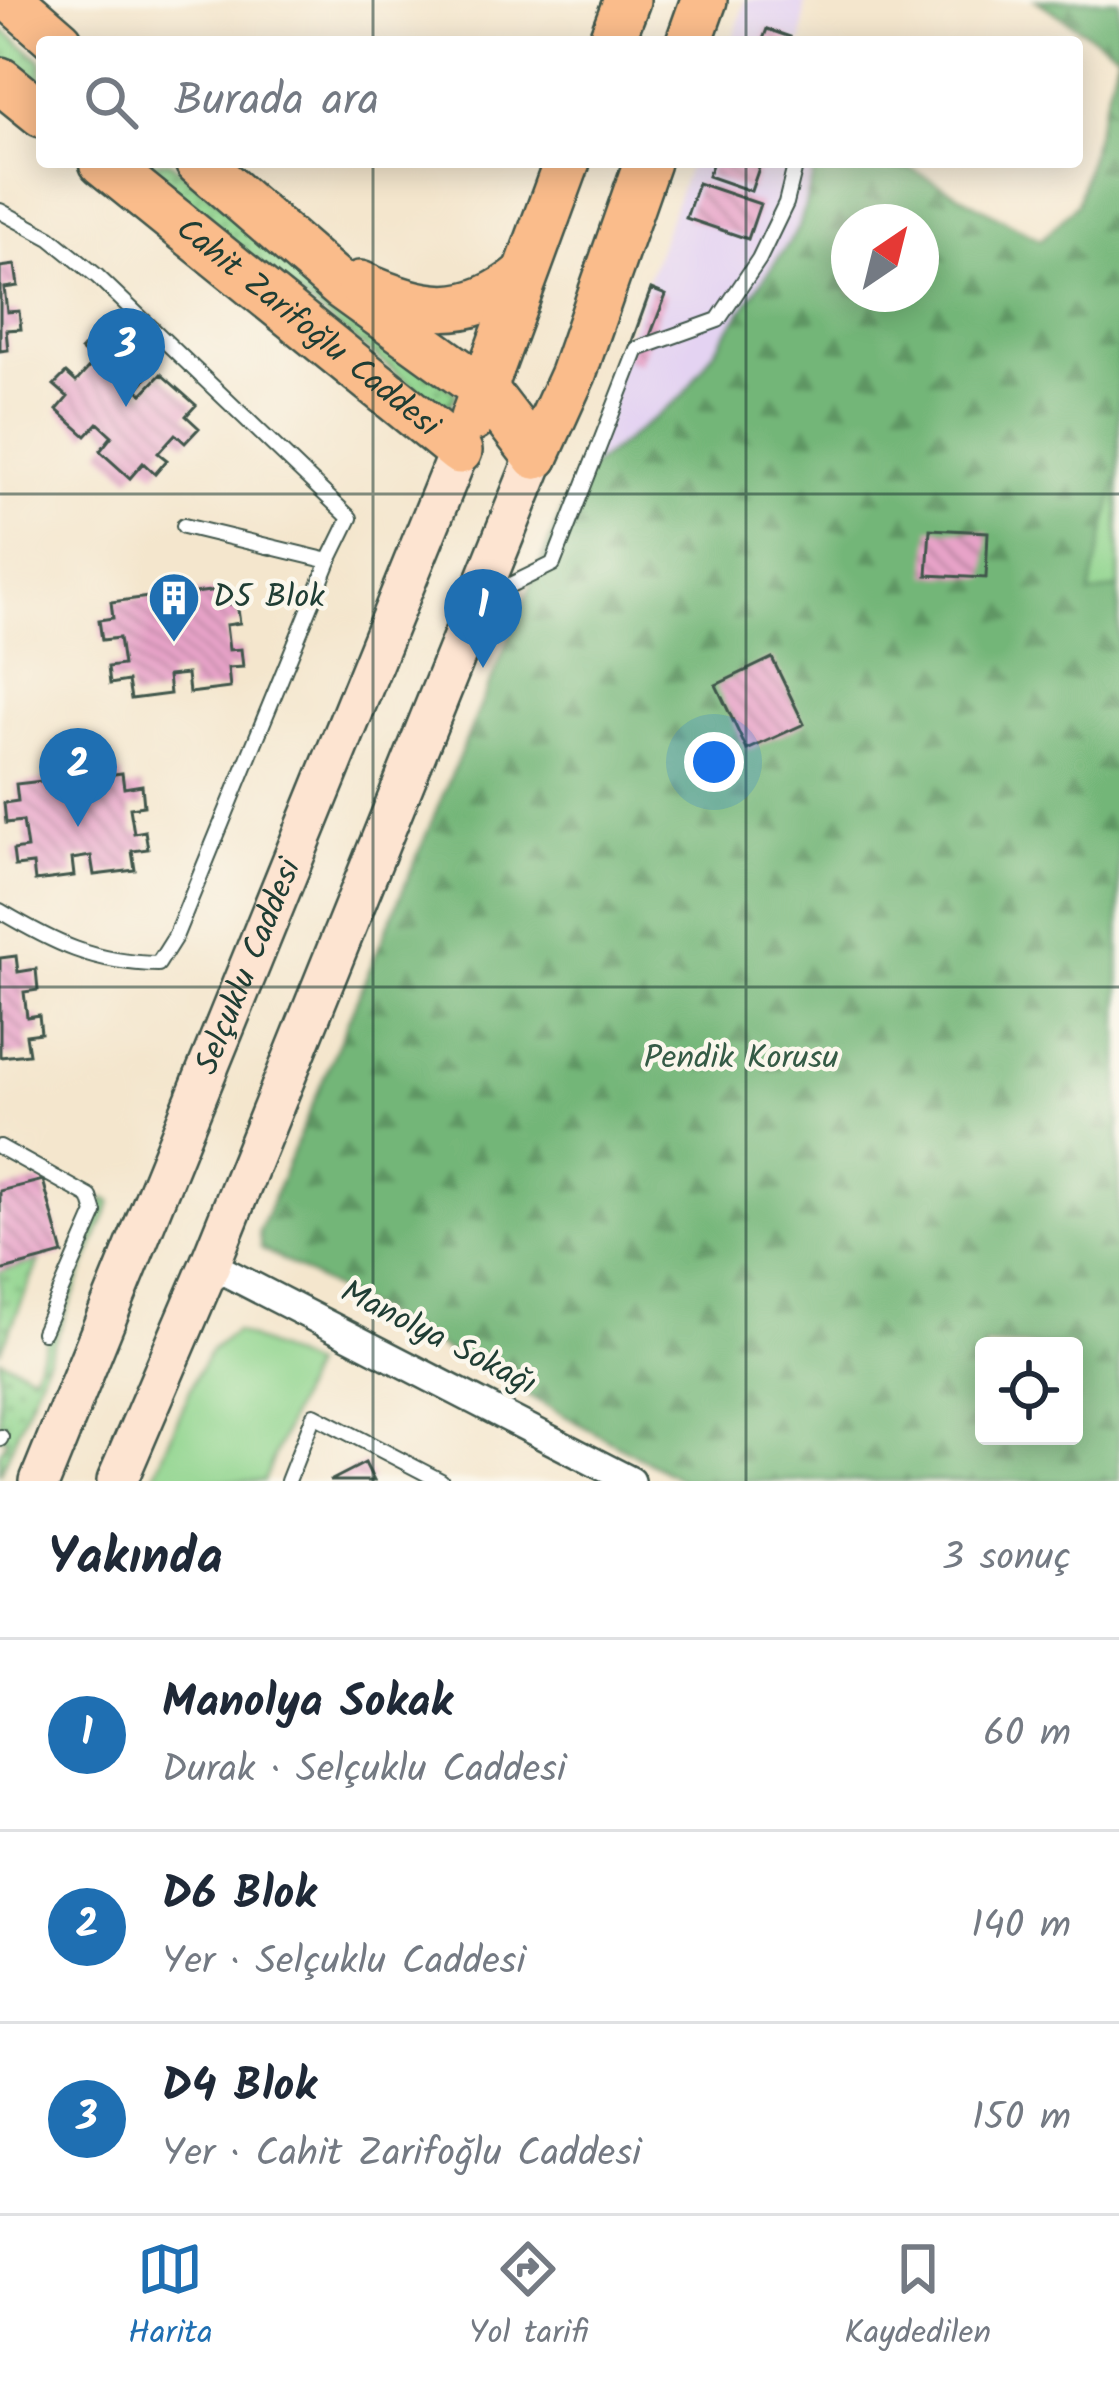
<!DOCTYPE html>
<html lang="tr">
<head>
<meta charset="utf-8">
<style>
	:root { --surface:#fff; --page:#f2f2f3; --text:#1f2937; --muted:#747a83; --line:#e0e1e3; --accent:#1f6fb2 }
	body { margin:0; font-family:Kalam,sans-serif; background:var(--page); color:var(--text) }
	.controls { position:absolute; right:36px; bottom:36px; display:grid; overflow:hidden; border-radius:12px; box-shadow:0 6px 30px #0003 }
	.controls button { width:108px; height:108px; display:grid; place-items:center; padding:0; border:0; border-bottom:3px solid var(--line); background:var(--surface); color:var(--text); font:60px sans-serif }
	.compass { position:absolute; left:831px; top:204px; width:108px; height:108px; border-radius:50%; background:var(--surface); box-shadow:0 6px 30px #0003; rotate:35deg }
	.you { position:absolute; left:714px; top:762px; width:42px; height:42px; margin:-30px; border:9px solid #fff; border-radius:50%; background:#1a73e8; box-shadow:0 0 0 18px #1a73e833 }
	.badge { display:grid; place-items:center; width:78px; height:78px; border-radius:50%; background:var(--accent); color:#fff; font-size:39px; font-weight:700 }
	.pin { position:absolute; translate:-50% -99px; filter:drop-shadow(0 3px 6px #0008) }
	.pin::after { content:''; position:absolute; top:63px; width:42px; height:36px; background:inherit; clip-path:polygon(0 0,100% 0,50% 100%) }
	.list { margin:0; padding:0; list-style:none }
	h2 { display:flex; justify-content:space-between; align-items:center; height:156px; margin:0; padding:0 48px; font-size:51px }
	h2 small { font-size:39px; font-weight:400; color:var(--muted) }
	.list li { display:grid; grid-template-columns:78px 1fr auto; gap:36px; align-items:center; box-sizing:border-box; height:192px; padding:0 48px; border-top:3px solid var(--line) }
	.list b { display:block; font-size:45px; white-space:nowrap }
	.list p { margin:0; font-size:39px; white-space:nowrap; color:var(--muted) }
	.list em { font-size:39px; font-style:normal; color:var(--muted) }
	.icon { flex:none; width:66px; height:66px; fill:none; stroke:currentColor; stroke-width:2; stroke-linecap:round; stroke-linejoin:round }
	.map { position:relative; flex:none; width:1119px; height:1481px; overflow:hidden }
	.search { position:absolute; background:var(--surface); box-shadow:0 6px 30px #0003; left:36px; right:36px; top:36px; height:132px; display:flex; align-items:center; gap:30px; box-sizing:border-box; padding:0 42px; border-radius:12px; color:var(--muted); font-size:45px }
	.sheet { height:732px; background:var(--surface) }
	nav { display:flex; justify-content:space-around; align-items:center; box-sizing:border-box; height:168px; border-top:3px solid var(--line); background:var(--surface); font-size:33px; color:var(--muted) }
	nav a { display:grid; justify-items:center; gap:6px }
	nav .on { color:var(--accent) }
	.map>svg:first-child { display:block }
	.built { fill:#e4d3f2 }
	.grass { fill:url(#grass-dots); stroke:#578860; stroke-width:3 }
	.forest { fill:url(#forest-firs); stroke:#497a56; stroke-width:3; fill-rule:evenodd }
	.park { fill:#8fd48d; stroke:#578860; stroke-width:3 }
	.building { fill:url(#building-back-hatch) }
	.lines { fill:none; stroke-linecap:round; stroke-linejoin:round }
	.service-casing { stroke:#3f564b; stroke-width:18 }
	.minor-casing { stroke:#3f564b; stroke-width:32 }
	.secondary-casing { stroke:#3f564b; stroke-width:44 }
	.primary-casing { stroke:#3f564b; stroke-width:50 }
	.service { stroke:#fff; stroke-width:14 }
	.minor { stroke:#fff; stroke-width:27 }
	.secondary { stroke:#fde4d1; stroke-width:39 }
	.primary { stroke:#fabc8b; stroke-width:45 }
	.grid { fill:none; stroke:#1f3d34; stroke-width:3; stroke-opacity:0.55 }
	.labels { text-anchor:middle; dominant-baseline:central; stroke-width:9; stroke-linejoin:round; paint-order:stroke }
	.street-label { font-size:33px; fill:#1f3d34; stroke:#fbf7ec }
	.poi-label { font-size:33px; fill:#1f3d34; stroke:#fbf7ec; text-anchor:start }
	.park-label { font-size:33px; fill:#355b46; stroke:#fbf7ec }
</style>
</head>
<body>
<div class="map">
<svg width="1119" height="1481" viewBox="0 0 1119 1481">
	<defs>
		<pattern id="grass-dots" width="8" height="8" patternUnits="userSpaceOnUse" patternTransform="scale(3)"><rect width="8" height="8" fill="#8fd48d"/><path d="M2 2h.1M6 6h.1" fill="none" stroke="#74ad74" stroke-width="1.8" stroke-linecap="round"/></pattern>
		<pattern id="forest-firs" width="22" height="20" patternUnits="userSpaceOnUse" patternTransform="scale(3)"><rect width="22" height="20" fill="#73b678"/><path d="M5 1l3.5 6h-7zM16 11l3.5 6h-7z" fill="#5e9563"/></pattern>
		<pattern id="building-back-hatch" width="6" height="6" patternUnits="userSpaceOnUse" patternTransform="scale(3)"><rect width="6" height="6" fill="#e7a3c8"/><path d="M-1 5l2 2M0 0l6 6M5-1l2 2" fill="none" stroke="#bb86a3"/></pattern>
	</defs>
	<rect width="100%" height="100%" fill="#fbf7ec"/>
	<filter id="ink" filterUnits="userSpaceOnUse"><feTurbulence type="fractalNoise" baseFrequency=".00833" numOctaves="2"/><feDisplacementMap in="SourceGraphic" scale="24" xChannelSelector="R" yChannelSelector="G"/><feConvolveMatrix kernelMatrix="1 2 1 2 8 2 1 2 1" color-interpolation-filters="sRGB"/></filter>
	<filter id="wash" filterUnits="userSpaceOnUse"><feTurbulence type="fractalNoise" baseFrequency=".004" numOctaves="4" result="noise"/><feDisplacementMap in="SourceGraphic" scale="48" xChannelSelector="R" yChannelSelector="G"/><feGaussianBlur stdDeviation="2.7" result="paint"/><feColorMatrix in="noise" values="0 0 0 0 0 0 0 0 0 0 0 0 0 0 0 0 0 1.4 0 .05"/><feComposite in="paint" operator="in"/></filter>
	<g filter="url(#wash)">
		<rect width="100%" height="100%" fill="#f4e6cd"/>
		<path class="built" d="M 745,0 L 805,0 L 802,42 L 733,42 Z
			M 690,162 L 817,162 L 799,228 L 683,396 L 576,479 Z"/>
		<path class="grass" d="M 0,28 L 42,61 L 42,93 L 0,60 Z
			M 130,162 L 169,162 L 456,394 L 449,406 L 435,403 Z
			M 104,1198 L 111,1202 L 0,1475 L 0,1453 L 8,1438 L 0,1437 L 0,1359 L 33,1374 Z
			M 39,1261 L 0,1353 L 0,1271 Z"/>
		<path class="forest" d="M 1036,0 L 1119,0 L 1119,1481 L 683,1481 L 261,1248 L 259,1232 L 576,479 L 683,396 L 799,228 L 817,162 L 899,162 L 1041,240 L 1077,204 L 1118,53 ZM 849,222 L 921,222 L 921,294 L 849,294 ZM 984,1346 L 1074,1346 L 1074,1436 L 984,1436 Z"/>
		<path class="park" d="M 1118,475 L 1119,587 L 1089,595 Z
			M 235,1331 L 311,1366 L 264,1481 L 152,1481 L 197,1374 L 211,1350 Z"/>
		<g id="blocks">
			<path class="building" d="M 767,29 L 790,37 L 788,42 L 762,42 Z
				M 713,162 L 761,162 L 751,191 L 708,176 Z
				M 698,183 L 760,204 L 748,239 L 686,218 Z
				M 15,265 L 18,286 L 4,288 L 7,312 L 19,311 L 21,329 L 6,330 L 8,350 L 0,351 L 0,267 Z
				M 651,289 L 666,295 L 639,364 L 626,358 Z
				M 117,332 L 156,367 L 137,389 L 142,394 L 161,374 L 196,405 L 186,416 L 199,428 L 185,443 L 175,434 L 158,453 L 167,460 L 155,474 L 143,463 L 130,478 L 100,451 L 112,436 L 98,423 L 86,436 L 57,410 L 68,397 L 54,385 L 66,373 L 76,382 L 94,362 L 81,350 L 95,335 L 105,344 Z
				M 930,529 L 988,532 L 986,578 L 927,575 Z
				M 218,590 L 220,605 L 237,603 L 240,623 L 226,625 L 229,650 L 241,649 L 243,667 L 228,668 L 230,688 L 189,693 L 187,674 L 168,676 L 170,694 L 131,699 L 128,681 L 110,684 L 108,667 L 123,665 L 119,638 L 102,640 L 99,620 L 113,618 L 111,602 L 164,595 L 167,624 L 175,624 L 171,596 Z
				M 772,658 L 804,724 L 747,750 L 716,685 Z
				M 122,773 L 124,788 L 142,785 L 144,806 L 130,808 L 134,833 L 145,831 L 148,849 L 132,851 L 135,870 L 94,875 L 91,856 L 72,859 L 74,876 L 35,881 L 33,864 L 15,866 L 13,850 L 27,848 L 23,821 L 6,823 L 4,803 L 18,801 L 16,784 L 68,778 L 72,807 L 79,806 L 76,779 Z
				M 16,956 L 18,972 L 36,969 L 38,990 L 24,992 L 27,1017 L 39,1015 L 41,1033 L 26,1035 L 29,1054 L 0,1057 L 0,958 Z
				M 43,1180 L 63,1254 L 0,1271 L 0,1191 Z
				M 365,1463 L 374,1481 L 330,1481 Z"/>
		</g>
	</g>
	<g filter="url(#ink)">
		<use href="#blocks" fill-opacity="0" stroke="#3f564b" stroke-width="3"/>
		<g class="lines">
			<g class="service-casing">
				<path id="service" d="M 0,211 L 50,238 L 97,276 L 350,518 L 329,561 L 175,937 L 158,964 C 94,963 54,943 0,911
					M 184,526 L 329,561
					M 490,595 L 553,564 L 637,349 L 718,320 L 759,259 L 786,203 L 796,162
					M 0,1147 L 90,1197 L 95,1213 L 43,1332
					M 0,1439 L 1,1437
					M 288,1481 L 314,1415 L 441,1481"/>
			</g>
			<g class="minor-casing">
				<path id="minor" d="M 210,1264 L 631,1481"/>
			</g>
			<g class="secondary-casing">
				<g id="secondary">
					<path id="s1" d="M 40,1481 L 459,451"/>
					<path d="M 117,1481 L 210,1264 L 536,456"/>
				</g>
			</g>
			<g class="primary-casing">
				<g id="primary">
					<path d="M 12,0 L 60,42"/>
					<path d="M 611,42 L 627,0"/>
					<path d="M 689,42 L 704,0"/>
					<path d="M 0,80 L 42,114"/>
					<path id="s2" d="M 102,162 L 459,451"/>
					<path d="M 198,162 L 342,287 L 486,391 L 536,456"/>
					<path d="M 360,284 C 424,313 468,321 524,275"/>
					<path d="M 473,418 L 567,162"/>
					<path d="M 536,456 L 573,374 L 647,162"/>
				</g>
			</g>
			<use href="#service" class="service"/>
			<use href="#minor" class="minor"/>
			<use href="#secondary" class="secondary"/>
			<use href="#primary" class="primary"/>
		</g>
	</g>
	<path class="grid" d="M 373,0 L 373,42M 746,0 L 746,42M 373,162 L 373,1481M 746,162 L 746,1481M 0,494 L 1119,494M 0,987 L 1119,987"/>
	<defs>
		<g id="building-pin" transform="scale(2.7)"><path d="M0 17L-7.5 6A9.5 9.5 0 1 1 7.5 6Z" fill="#1f6fb2" stroke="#fbf7ec"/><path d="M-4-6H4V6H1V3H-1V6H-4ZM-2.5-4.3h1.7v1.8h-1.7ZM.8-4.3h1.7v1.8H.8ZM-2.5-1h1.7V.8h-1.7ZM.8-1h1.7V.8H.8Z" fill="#fff"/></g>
	</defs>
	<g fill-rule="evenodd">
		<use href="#building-pin" x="174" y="598"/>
	</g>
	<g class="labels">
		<g class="street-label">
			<text stroke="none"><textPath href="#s2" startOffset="264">Cahit Zarifoğlu Caddesi</textPath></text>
			<text stroke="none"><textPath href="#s1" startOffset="555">Selçuklu Caddesi</textPath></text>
			<text transform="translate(438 1339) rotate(27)">Manolya Sokağı</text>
		</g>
		<g class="poi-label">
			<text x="213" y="598">D5 Blok</text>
		</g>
		<g class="park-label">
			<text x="741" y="1059">Pendik Korusu</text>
		</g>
	</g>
</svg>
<div class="controls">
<button><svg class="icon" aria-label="locate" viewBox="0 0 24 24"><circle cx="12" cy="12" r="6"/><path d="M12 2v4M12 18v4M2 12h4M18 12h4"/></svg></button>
</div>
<svg class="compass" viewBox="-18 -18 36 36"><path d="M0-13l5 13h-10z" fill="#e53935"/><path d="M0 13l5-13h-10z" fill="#747a83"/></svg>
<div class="you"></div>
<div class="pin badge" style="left:483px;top:668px">1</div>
<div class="pin badge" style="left:78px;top:827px">2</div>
<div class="pin badge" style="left:126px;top:407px">3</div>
<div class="search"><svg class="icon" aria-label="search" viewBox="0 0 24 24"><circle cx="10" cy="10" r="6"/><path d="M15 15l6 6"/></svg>Burada ara</div>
</div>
<section class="sheet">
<h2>Yakında<small>3 sonuç</small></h2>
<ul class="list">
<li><span class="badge">1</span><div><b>Manolya Sokak</b><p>Durak · Selçuklu Caddesi</p></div><em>60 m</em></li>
<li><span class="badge">2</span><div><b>D6 Blok</b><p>Yer · Selçuklu Caddesi</p></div><em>140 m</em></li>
<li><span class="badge">3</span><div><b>D4 Blok</b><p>Yer · Cahit Zarifoğlu Caddesi</p></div><em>150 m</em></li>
</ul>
</section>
<nav>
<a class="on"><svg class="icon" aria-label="map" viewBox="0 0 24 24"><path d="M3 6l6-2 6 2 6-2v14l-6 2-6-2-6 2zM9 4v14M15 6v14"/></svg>Harita</a>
<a><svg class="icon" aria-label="directions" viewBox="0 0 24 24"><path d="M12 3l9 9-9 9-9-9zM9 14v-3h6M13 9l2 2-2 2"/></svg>Yol tarifi</a>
<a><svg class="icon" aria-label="saved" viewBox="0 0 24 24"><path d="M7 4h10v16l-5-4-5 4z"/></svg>Kaydedilen</a>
</nav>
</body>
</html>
